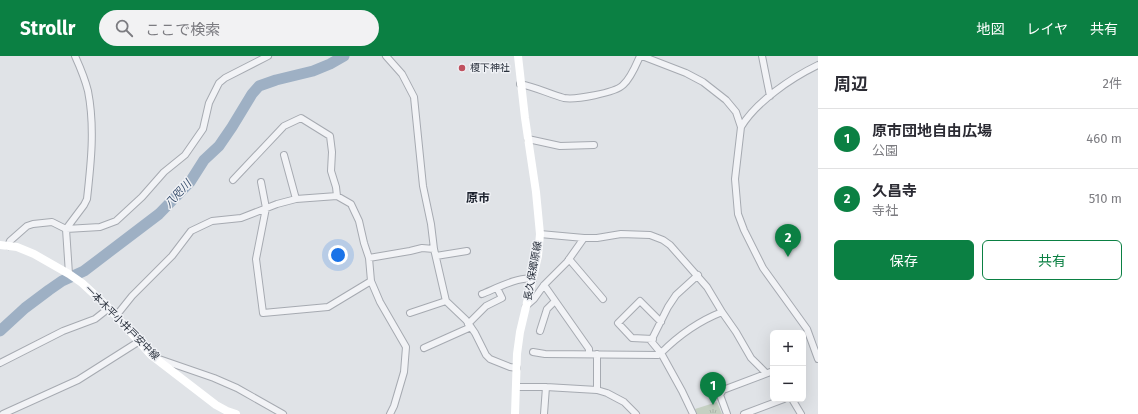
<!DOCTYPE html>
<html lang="ja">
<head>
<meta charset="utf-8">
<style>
	:root { --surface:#fff; --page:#f2f2f3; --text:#2b2b33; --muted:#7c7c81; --line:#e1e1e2; --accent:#0b8043 }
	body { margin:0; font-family:"Fira Sans","Noto Sans JP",sans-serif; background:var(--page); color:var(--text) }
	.controls { position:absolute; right:12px; bottom:12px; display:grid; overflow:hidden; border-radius:6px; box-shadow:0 4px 16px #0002 }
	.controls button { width:36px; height:36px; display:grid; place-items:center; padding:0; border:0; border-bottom:1px solid var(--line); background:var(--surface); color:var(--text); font:20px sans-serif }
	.you { position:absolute; left:338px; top:199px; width:14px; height:14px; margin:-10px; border:3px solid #fff; border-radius:50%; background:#1a73e8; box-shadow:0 0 0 6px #1a73e833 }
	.badge { display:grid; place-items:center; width:26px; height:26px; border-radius:50%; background:var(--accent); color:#fff; font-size:13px; font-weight:700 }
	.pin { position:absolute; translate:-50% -33px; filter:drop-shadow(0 1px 2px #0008) }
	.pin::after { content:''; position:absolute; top:21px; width:14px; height:12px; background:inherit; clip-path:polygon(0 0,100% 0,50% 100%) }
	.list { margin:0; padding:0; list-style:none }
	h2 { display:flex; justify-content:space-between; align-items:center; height:52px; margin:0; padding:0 16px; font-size:17px }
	h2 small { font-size:13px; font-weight:400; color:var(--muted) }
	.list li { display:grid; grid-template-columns:26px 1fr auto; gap:12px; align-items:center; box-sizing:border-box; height:60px; padding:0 16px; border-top:1px solid var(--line) }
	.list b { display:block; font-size:15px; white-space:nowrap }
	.list p { margin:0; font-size:13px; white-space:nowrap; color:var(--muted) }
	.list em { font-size:13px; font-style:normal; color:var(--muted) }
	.actions { display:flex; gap:8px; padding:12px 16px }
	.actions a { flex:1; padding:9px 0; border:1px solid var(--accent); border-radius:6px; text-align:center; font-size:14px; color:var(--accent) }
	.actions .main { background:var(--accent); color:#fff }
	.icon { flex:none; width:22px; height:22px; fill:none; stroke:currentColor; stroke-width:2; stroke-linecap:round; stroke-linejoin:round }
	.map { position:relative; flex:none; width:818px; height:358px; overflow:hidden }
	header { display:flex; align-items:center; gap:24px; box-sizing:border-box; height:56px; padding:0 20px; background:var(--accent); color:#fff }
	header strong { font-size:19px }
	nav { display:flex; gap:22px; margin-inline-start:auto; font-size:14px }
	.search { width:280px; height:36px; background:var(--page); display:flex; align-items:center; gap:10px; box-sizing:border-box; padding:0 14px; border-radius:22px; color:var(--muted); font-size:15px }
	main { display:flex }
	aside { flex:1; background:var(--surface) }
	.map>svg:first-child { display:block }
	.grass { fill:url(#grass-tufts) }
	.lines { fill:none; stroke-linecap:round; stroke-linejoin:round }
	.river { stroke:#9eb0c4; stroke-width:11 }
	.minor-casing { stroke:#a6aab1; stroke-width:8 }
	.minor { stroke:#f2f3f6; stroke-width:6 }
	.secondary { stroke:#fff; stroke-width:8 }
	.poi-dot { fill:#c0515f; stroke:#eff1f5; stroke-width:1.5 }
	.labels { text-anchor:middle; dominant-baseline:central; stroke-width:3; stroke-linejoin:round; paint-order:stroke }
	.poi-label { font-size:10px; fill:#2a313d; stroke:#eff1f5; text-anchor:start }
	.street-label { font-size:10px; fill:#2a313d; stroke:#eff1f5 }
	.water-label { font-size:11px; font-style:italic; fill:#384f6d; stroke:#eff1f5 }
	.quarter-label { font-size:12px; font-weight:bold; fill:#1c222e; stroke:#eff1f5 }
</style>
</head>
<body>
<header>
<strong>Strollr</strong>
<div class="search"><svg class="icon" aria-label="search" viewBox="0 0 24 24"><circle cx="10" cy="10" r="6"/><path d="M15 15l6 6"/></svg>ここで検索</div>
<nav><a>地図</a><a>レイヤ</a><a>共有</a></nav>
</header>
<main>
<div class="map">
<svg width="818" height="358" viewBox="0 0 818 358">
	<defs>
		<pattern id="grass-tufts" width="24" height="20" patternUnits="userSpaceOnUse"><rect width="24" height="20" fill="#c5d0c2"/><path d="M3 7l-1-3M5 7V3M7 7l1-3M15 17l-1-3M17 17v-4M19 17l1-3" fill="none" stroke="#a9b3a8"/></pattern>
	</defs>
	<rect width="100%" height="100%" fill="#e0e3e7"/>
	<path class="grass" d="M 717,346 L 722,358 L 697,358 L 695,353 Z"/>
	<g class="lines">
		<path class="river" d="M 0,275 L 25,252 L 49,234 L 62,225 L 84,215 L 159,158 L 190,126 L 204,104 L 219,90 L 232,71 L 252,38 L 259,30 L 276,24 L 313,15 L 330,8 L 344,0"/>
		<g class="minor-casing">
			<path id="minor" d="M 386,0 L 402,18 L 414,41 L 423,130 L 431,168 L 434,193 L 446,245 L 466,264 L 475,277 L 486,299 L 490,303 L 510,311 L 517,312
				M 642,0 L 686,17 L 703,26 L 726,44 L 736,56 L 741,71 L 735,123 L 738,158 L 744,174 L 763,212 L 807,273 L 818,303
				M 762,0 L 770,40
				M 520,28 C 536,31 549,38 564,42 C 575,44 615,37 623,29 C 631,22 636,9 640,0
				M 741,71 C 756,46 791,22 818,9
				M 528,83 L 560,90 L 594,89
				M 284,99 L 296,143
				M 233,124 L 284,70 L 301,62 L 330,80 L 332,96 L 331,115 L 336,131 L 337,140
				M 261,126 L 266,152 L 256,203 L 263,257 L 328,251 L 371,225
				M 540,178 L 584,182
				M 8,190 L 10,185 L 27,170 L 33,168 L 52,166 L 66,173 L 100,171 L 116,165 L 142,141 L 164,116 L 185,99 L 203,73 L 209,47 L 219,27 L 225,22 L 268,0
				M 436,200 L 467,195
				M 369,202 L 410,195 L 422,192 L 434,193
				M 569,203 L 603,243
				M 69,218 L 66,173 L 84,149 L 87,143 C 91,107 95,71 88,35 C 85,23 80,11 75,0
				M 544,229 L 589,293 L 589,298
				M 482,238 C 495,233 519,220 533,223
				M 526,250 L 534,243 L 544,229 L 567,206 L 584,182 L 597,182 L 621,178 L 650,179 L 663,184 L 670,189 L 707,231 L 722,256 L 736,276 L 751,302 L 766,317
				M 410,257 L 446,245
				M 116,260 L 132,240 L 172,200 L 191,175 L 212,165 L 241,162 L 277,148 L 296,143 L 337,140 L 351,148 L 359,165 L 364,187 L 369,202 L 371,225 L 380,246 L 406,291 L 404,316 L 394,350 L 390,358
				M 468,268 L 486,250 L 502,242 L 497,232
				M 540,275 L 547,253 L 555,245
				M 653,283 L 632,282 L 618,267 L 640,245 L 661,266
				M 424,292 L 471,271
				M 533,296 L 545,298 L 658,299 L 661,297
				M 661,297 L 651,285 L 668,251 L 676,239 L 698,219
				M 597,298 L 597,334
				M 159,303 L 214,322 L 237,332 L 283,358
				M 0,307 L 63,275 L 95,263 L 109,252
				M 516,331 L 546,331 L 597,334 L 607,337 L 624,346 L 636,358
				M 792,343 L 801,358
				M 3,358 L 78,324 L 138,286
				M 544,358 L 546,331
				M 693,358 L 682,335 L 661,297 C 678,280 699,265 722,256
				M 727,358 L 720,339 L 723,334 L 773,315
				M 744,358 L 784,343"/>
		</g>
		<use href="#minor" class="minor"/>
		<path class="secondary" d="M 0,189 L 17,191 L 34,198 L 69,218 L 82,227 L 109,252 L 151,299 L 216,349 L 227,355 L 236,358
			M 515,358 L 517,298 L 520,276 L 538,200 L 540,178 L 536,136 L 525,62 L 518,0"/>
	</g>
	<circle class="poi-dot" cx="462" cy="12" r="4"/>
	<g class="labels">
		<g class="poi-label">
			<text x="470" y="12">榎下神社</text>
		</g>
		<g class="street-label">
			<text transform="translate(533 215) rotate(-80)">長久保郷原線</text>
			<text transform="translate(122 267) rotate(45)">一本木平小井戸安中線</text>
		</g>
		<g class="water-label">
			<text transform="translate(178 138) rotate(-47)">八咫川</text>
		</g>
		<g class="quarter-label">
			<text x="478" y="142">原市</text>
		</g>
	</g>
</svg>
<div class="controls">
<button>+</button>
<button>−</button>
</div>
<div class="you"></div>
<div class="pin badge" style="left:713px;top:349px">1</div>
<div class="pin badge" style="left:788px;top:201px">2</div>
</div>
<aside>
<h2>周辺<small>2件</small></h2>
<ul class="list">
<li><span class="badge">1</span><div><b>原市団地自由広場</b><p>公園</p></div><em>460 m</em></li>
<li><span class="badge">2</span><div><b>久昌寺</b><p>寺社</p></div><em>510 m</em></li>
</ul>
<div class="actions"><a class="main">保存</a><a>共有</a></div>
</aside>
</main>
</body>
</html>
